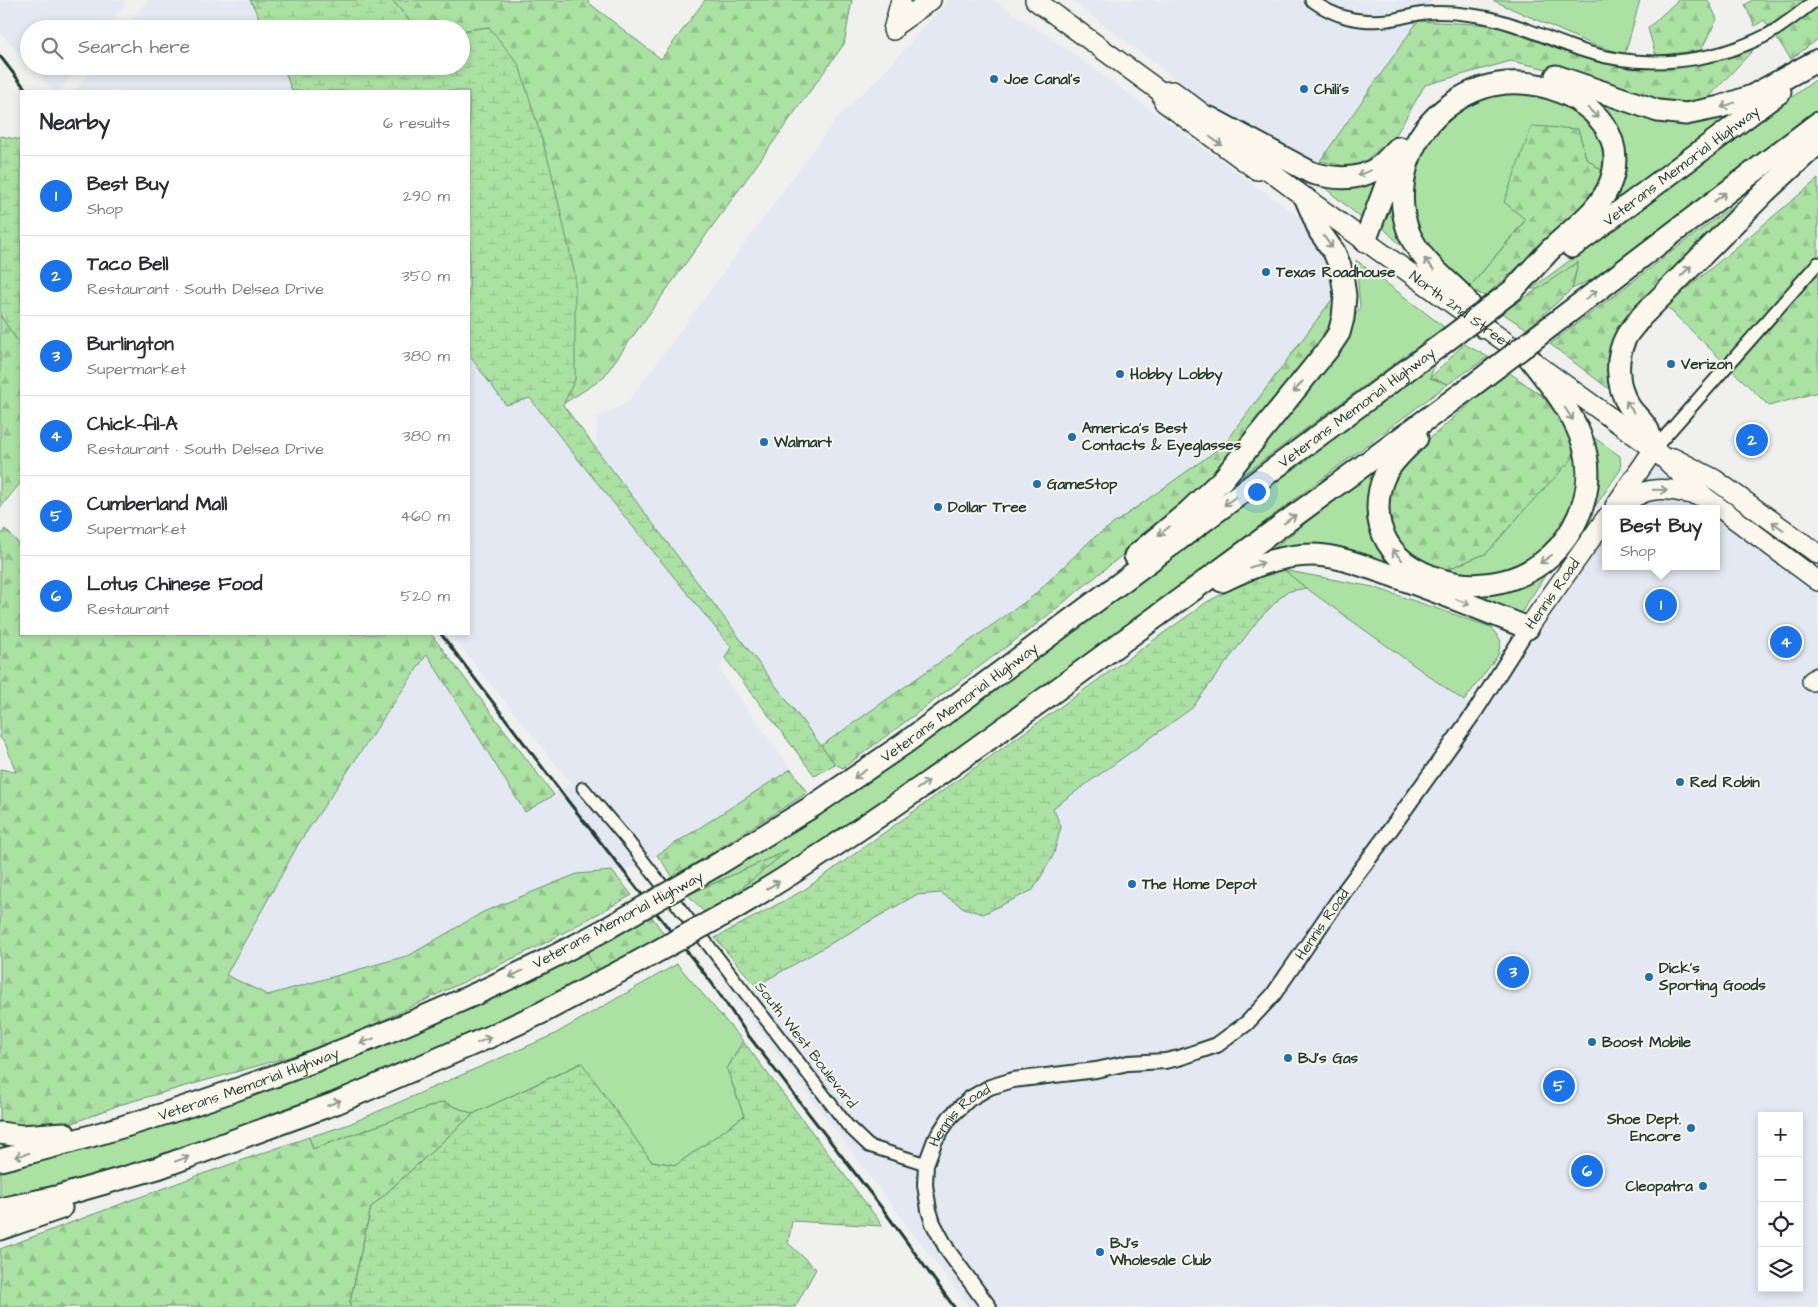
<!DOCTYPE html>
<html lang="en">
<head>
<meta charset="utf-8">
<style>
	:root { --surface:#fff; --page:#f7f7f7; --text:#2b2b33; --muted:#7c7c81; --line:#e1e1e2; --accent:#1a73e8 }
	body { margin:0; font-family:"Architects Daughter",sans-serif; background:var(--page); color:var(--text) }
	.controls { position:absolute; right:15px; bottom:15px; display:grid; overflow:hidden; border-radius:0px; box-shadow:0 2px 8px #0003 }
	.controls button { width:45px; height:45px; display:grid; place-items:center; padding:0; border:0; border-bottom:1px solid var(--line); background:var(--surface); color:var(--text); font:25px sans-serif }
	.you { position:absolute; left:1256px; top:491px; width:18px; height:18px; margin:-12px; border:4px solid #fff; border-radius:50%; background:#1a73e8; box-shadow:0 0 0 8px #1a73e833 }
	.badge { display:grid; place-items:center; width:32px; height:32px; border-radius:50%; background:var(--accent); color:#fff; font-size:16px; font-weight:700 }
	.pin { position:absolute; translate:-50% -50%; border:2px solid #fff; box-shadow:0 1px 5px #0006 }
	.popup { position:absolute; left:1602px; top:505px; width:118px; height:65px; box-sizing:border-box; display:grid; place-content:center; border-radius:0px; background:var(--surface); filter:drop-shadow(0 1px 4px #0005); font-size:16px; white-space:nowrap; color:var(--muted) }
	.popup b { font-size:19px; color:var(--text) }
	.popup::after { content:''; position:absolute; left:50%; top:100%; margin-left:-10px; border:10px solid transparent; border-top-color:var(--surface) }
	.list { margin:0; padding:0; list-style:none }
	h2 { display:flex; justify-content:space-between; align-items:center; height:65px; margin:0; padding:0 20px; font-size:21px }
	h2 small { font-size:16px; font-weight:400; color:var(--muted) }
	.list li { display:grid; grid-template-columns:32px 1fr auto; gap:15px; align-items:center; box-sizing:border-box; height:80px; padding:0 20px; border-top:1px solid var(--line) }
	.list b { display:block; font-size:19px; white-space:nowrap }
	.list p { margin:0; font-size:16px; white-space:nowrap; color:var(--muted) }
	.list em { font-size:16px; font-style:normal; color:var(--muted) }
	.icon { flex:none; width:28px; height:28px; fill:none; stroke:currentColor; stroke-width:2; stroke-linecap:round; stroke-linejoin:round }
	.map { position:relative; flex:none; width:1818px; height:1307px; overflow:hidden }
	.search { position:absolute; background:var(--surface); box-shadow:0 2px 8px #0003; left:20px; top:20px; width:450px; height:55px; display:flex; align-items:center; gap:12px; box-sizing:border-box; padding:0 18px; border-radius:28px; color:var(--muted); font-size:19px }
	.panel { position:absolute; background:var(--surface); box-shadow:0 2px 8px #0003; left:20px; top:90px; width:450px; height:545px; border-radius:0px }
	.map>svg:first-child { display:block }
	.built { fill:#e3e8f3; fill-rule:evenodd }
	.grass { fill:#ace1a4; stroke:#668f6c }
	.forest { fill:url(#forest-firs); stroke:#668f6c }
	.wetland { fill:url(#wetland-marsh); stroke:#668f6c }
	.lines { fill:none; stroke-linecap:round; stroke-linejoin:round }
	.minor-casing { stroke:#1f3d34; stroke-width:15 }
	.tertiary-casing { stroke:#1f3d34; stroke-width:18 }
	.primary-casing { stroke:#1f3d34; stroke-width:22 }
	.motorway-casing { stroke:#1f3d34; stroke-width:25 }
	.minor { stroke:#fbf7ec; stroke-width:11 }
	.tertiary { stroke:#fbf7ec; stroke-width:14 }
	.primary { stroke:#fbf7ec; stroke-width:19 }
	.motorway { stroke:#fbf7ec; stroke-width:21 }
	.rail { stroke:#1f3d34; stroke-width:3 }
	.motorway-bridge-casing { stroke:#1f3d34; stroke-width:25; stroke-linecap:butt }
	.motorway-bridge { stroke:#fbf7ec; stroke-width:21 }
	.oneway { stroke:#8d9a90 }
	.poi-dot { fill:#1f6fb2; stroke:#fbf7ec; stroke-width:2 }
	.labels { text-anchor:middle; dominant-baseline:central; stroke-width:4; stroke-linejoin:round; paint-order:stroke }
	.poi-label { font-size:15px; font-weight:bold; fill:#1f3d34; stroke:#fbf7ec; text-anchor:start }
	.street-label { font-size:15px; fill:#1f3d34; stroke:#fbf7ec }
</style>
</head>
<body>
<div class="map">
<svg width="1818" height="1307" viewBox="0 0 1818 1307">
	<defs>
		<pattern id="forest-firs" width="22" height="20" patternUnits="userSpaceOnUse" patternTransform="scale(1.25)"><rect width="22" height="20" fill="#ace1a4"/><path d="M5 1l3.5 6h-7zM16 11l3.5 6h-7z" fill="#94c28e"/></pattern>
		<pattern id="wetland-marsh" width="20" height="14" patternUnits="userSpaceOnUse" patternTransform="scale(1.25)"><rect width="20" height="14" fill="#ace1a4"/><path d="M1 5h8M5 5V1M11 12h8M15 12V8" fill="none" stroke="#94c28e"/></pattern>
	</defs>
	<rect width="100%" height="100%" fill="#f0f0ef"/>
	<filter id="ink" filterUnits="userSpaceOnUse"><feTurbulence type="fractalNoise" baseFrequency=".02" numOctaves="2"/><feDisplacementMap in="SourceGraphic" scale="10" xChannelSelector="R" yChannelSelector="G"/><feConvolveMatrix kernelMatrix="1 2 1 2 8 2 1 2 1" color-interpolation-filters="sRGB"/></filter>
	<g filter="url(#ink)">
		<path class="built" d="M 0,0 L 127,0 L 106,29 L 29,29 L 29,64 L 0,32 Z
			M 148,0 L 250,0 L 265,29 L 125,29 Z
			M 948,0 L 993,0 L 1054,40 L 1302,219 L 1332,254 L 1339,290 L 1224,445 L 1092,539 L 1032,597 L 821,746 L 596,448 L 597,418 L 628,402 L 840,114 L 879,78 Z
			M 1071,0 L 1433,0 L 1308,179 Z
			M 31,66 L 78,66 L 59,91 L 53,91 Z
			M 95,66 L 283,66 L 292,91 L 75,91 Z
			M 469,355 L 506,405 L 530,398 L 568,447 L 731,647 L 719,670 L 791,769 L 638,868 L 577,874 L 483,912 L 411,955 L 268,995 L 226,975 L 299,843 L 428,654 L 525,812 L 571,783 L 450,634 L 469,634 Z
			M 1654,449 L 1818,568 L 1818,1301 L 1814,1307 L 969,1307 L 735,998 L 916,895 L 941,893 L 964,908 L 1053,856 L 1061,828 L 1053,808 L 1192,708 L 1258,620 L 1286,592 L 1306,588 L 1476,710 L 1606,518 L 1606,566 L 1716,566 L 1716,509 L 1613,509 ZM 1762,1116 L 1799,1116 L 1799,1288 L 1762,1288 Z"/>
		<path class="grass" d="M 1492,0 L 1640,0 L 1625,54 L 1591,44 Z
			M 1818,78 L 1818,113 L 1597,277 L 1572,289 L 1578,263 L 1538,289 L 1531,289 Z
			M 1503,93 L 1547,94 L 1584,111 L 1603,140 L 1607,175 L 1586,158 L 1578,129 L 1526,219 L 1468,289 L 1421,248 L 1411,206 L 1413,163 L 1433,130 L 1462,103 Z
			M 1591,96 L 1631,113 L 1683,124 L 1750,106 L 1609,210 L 1621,142 Z
			M 1381,175 L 1366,222 L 1319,183 Z
			M 1395,180 L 1413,257 L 1380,225 Z
			M 1356,260 L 1444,327 L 1228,486 L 1323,371 L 1360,307 Z
			M 1437,358 L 1430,378 L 1448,384 L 1016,709 L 780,874 L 708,916 L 786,851 L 688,895 L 865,783 Z
			M 1589,434 L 1620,456 L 1621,469 L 1594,508 Z
			M 1576,438 L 1581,468 L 1577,507 L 1555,544 L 1505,577 L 1441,572 L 1487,553 L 1525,509 Z
			M 1384,461 L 1374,487 L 1409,577 L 1268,553 Z
			M 1555,560 L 1519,616 L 1459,592 Z
			M 1283,570 L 1373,587 L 1491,627 L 1501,641 L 1498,655 L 1464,701 L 1306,588 Z
			M 585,949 L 598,974 L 587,983 L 313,1107 L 65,1188 L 0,1200 L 0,1166 L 139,1131 Z
			M 677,964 L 743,1041 L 727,1069 L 744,1116 L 676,1165 L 651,1161 L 581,1063 L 473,1114 L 443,1102 L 313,1149 L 309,1137 L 347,1125 L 553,1035 Z"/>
		<path class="forest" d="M 392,0 L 587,0 L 589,3 L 661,59 L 705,0 L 852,0 L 844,44 L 602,379 L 563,404 L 575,379 L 489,27 L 461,31 L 461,29 L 417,29 Z
			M 1678,0 L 1708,0 L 1717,19 L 1701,50 L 1656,56 L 1648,28 Z
			M 1752,0 L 1818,0 L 1818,39 L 1791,59 L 1764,20 L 1755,26 L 1745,5 Z
			M 1418,21 L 1493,25 L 1563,51 L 1632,69 L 1675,67 L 1753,50 L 1708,98 L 1683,107 L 1570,74 L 1511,61 L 1425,85 L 1397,133 L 1357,168 L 1320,161 Z
			M 1532,126 L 1578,129 L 1586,158 L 1607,175 L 1595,199 L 1485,296 L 1468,289 L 1526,220 L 1504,202 Z
			M 1818,179 L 1818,392 L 1769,406 L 1666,306 Z
			M 1752,191 L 1620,328 L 1607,360 L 1609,389 L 1550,344 Z
			M 1578,262 L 1572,289 L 1527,329 L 1502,313 Z
			M 1339,290 L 1332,328 L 1210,481 L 1141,540 L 1037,624 L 843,768 L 835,764 L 821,746 L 1032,597 L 1092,539 L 1224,445 Z
			M 0,315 L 21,346 L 21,482 L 0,508 Z
			M 1464,344 L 1488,357 L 1448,384 L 1430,378 Z
			M 1507,371 L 1542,396 L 1576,438 L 1573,458 L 1525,509 L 1487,553 L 1441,572 L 1412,555 L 1390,530 L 1383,503 L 1396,468 Z
			M 5,529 L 21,546 L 21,634 L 431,634 L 554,795 L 525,812 L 427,654 L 299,843 L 226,975 L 268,995 L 410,955 L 483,912 L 577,874 L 612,871 L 632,895 L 543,944 L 331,1045 L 119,1105 L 73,1123 L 8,1128 L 0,1125 L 0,769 L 16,772 L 5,743 L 0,738 L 0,537 Z
			M 791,769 L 807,793 L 673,877 L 657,855 Z
			M 788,850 L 708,916 L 688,895 Z
			M 652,917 L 666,937 L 598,974 L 585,949 Z
			M 443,1102 L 473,1114 L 371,1207 L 350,1302 L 351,1307 L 0,1307 L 0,1249 L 191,1178 L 309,1137 L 313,1149 Z"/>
		<path class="wetland" d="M 250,0 L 392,0 L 417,29 L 265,29 Z
			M 489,27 L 519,65 L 550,166 L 575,275 L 575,379 L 563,405 L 835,764 L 815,776 L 725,658 L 731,647 L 568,447 L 530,398 L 506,405 L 469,355 L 469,91 L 292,91 L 283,66 L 461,66 L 461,31 Z
			M 0,136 L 21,140 L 21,346 L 0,315 Z
			M 1283,569 L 1306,588 L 1286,592 L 1258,620 L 1192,708 L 1053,808 L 1061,827 L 1053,856 L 1033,890 L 983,914 L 964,908 L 941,893 L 916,895 L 756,986 L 715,938 L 804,890 L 1207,602 L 1266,571 Z
			M 743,1041 L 883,1226 L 792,1221 L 788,1243 L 816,1269 L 795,1307 L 351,1307 L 350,1302 L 371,1207 L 473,1114 L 582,1063 L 651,1161 L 676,1165 L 744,1116 L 727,1069 Z"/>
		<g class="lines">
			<g class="minor-casing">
				<path id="minor" d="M 1311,0 C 1336,18 1359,23 1389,20 C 1402,18 1414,14 1426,13 C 1441,12 1457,13 1472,15 C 1513,20 1548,40 1587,52 C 1646,70 1712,63 1767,35 C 1785,25 1800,12 1816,0
					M 1654,449 L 1818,263
					M 583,788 L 628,841 L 848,1126 L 869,1146 L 926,1164"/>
			</g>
			<g class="tertiary-casing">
				<g id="tertiary">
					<path id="s1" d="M 989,1307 L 948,1251 L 933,1223 L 929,1210 L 925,1185 L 926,1164 L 935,1140 L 950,1117 L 969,1099 L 990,1087 L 1013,1080 L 1096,1070 L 1128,1063 L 1165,1061 L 1179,1058 L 1217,1045 L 1247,1023 L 1273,995 L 1346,889 L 1385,837 L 1476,710 L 1528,628"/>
				</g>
			</g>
			<g class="primary-casing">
				<g id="primary">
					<path id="s2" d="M 1035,0 L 1161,92 L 1173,91 L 1264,160 L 1268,170 L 1296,191 L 1654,449 L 1705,497 L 1818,581"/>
					<path d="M 899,23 L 931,0"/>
					<path d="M 893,30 L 901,0"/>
					<path d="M 1161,92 L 1164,102 L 1257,170 L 1259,170"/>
					<path d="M 1673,458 L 1714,479 L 1818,554"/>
					<path d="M 1615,506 L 1654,449"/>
					<path d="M 1621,509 C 1645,480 1673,490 1705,497"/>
					<path id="s3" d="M 1528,628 L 1606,518"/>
					<path d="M 1812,681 L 1818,677"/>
				</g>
			</g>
			<g class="motorway-casing">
				<g id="motorway">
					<path d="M 1556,76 L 1658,111 L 1686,114 L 1720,107 L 1752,96 L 1818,60"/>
					<path d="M 1210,118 L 1312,173 C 1334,179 1361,182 1381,165 C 1387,160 1392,154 1398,148"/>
					<path d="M 1365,241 L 1400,148"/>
					<path id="s4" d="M 1572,247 L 1780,92"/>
					<path d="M 1552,325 L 1818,123"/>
					<path d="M 1484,327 C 1477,316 1469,302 1460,293 C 1439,273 1421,260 1409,233 C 1400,210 1401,185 1408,162 C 1423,115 1471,80 1521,83 C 1570,85 1631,124 1611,181 C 1601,211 1571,229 1549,251 C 1537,264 1525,277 1513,290"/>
					<path d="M 1417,438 C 1406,449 1392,461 1385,475 C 1380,485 1378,496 1378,508 C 1378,533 1391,554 1412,567 C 1468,601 1541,585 1573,527 C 1610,460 1572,412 1531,360"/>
					<path d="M 1654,449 C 1652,443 1650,436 1648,430 C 1643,421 1634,414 1629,406 C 1616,386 1615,356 1627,335 C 1631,329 1637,323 1641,317 L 1766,191 L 1818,143"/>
					<path d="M 1135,556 L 1189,511 L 1223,479 L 1329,348 L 1339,333 L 1343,318 L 1345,296 L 1343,281 L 1340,266 L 1334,252 L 1320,232 L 1306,199"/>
					<path d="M 1222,581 C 1251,567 1280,555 1312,555 C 1336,555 1360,565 1382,572 C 1432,589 1480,609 1528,628"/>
					<path id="s5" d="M 715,866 L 813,806 L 905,743 L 1438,347"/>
					<path d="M 732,910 C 865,831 990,739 1115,647 C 1234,560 1353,473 1472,386"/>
					<path d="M 0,1133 L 21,1136 L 64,1133"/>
					<path id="s6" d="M 0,1160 C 108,1134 213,1100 317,1060 C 416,1022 513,980 606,929"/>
					<path d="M 0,1209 L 56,1197 L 158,1168 L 336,1103 L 489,1037 L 541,1013 L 636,963"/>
					<path d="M 0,1229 L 61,1208"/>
				</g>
			</g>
			<use href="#minor" class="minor"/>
			<use href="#tertiary" class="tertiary"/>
			<use href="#primary" class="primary"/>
			<use href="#motorway" class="motorway"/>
			<path class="rail" d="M 0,56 L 27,91
				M 441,634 L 568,801 L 711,982 L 748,1035 L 885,1212 L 954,1307"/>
			<g class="motorway-bridge-casing">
				<path id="motorway-bridge" d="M 1438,347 L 1513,290
					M 1472,386 L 1552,325
					M 606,929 L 715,866
					M 636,963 L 732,910"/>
			</g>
			<use href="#motorway-bridge" class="motorway-bridge"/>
		</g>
		<defs><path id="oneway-shaft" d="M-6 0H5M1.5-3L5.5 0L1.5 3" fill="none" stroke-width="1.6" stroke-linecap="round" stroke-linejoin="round" transform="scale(1.25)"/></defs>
		<g class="oneway">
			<use href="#oneway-shaft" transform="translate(1728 105) rotate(160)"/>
			<use href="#oneway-shaft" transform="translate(1593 113) rotate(44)"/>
			<use href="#oneway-shaft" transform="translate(1216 141) rotate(35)"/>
			<use href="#oneway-shaft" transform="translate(1364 173) rotate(160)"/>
			<use href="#oneway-shaft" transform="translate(1720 197) rotate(-37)"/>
			<use href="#oneway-shaft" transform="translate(1328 242) rotate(54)"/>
			<use href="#oneway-shaft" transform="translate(1429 264) rotate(-130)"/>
			<use href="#oneway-shaft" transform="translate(1686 271) rotate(-45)"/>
			<use href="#oneway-shaft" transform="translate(1591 295) rotate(-37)"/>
			<use href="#oneway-shaft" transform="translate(1298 387) rotate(129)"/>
			<use href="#oneway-shaft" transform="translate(1630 407) rotate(-124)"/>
			<use href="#oneway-shaft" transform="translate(1569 414) rotate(57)"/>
			<use href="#oneway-shaft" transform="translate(1660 490) rotate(1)"/>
			<use href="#oneway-shaft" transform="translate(1230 501) rotate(143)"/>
			<use href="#oneway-shaft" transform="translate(1290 519) rotate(-36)"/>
			<use href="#oneway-shaft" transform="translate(1778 526) rotate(-144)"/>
			<use href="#oneway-shaft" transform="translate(1164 531) rotate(141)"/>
			<use href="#oneway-shaft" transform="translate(1397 555) rotate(-135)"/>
			<use href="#oneway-shaft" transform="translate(1546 559) rotate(145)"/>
			<use href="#oneway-shaft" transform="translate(1257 565) rotate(-19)"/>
			<use href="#oneway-shaft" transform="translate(1463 602) rotate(22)"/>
			<use href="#oneway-shaft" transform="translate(860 774) rotate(145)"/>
			<use href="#oneway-shaft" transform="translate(923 785) rotate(-35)"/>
			<use href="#oneway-shaft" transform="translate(773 885) rotate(-31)"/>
			<use href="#oneway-shaft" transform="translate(516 974) rotate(154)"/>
			<use href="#oneway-shaft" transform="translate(484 1040) rotate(-24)"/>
			<use href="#oneway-shaft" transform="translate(367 1041) rotate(159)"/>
			<use href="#oneway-shaft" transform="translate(334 1103) rotate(-21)"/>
			<use href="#oneway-shaft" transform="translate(22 1155) rotate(165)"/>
			<use href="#oneway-shaft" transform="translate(182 1159) rotate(-20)"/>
		</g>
	</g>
	<g class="poi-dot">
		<circle cx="994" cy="79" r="5"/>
		<circle cx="1304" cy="89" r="5"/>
		<circle cx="1266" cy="272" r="5"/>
		<circle cx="1671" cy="364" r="5"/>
		<circle cx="1120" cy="374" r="5"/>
		<circle cx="1072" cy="437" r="5"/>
		<circle cx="764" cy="442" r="5"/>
		<circle cx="1037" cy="484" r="5"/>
		<circle cx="938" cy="507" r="5"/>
		<circle cx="1680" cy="782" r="5"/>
		<circle cx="1132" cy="884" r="5"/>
		<circle cx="1649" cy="977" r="5"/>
		<circle cx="1592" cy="1042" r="5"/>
		<circle cx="1288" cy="1058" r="5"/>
		<circle cx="1691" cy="1128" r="5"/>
		<circle cx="1703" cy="1186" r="5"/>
		<circle cx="1100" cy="1252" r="5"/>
	</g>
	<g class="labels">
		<g class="poi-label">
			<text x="1004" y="79">Joe Canal's</text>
			<text x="1314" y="89">Chili's</text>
			<text x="1276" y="272">Texas Roadhouse</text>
			<text x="1681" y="364">Verizon</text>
			<text x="1130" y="374">Hobby Lobby</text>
			<text x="1082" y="428">America's Best<tspan x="1082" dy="17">Contacts &amp; Eyeglasses</tspan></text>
			<text x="774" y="442">Walmart</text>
			<text x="1047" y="484">GameStop</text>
			<text x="948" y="507">Dollar Tree</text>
			<text x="1690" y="782">Red Robin</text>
			<text x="1142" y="884">The Home Depot</text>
			<text x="1659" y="968">Dick's<tspan x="1659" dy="17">Sporting Goods</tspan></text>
			<text x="1602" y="1042">Boost Mobile</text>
			<text x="1298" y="1058">BJ's Gas</text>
			<text x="1681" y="1119" text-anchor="end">Shoe Dept.<tspan x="1681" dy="17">Encore</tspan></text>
			<text x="1693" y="1186" text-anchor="end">Cleopatra</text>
			<text x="1110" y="1243">BJ's<tspan x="1110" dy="17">Wholesale Club</tspan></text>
		</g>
		<g class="street-label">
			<text stroke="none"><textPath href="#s4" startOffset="136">Veterans Memorial Highway</textPath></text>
			<text stroke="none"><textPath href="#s2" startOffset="531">North 2nd Street</textPath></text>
			<text stroke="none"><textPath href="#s5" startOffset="789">Veterans Memorial Highway</textPath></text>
			<text stroke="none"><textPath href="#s3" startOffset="42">Hennis Road</textPath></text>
			<text stroke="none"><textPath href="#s5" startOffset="294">Veterans Memorial Highway</textPath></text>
			<text transform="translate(618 920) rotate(-28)">Veterans Memorial Highway</text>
			<text stroke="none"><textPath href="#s1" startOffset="658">Hennis Road</textPath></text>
			<text transform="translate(806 1045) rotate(52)">South West Boulevard</text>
			<text stroke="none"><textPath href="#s6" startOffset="260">Veterans Memorial Highway</textPath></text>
			<text stroke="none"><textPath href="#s1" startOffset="222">Hennis Road</textPath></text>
		</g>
	</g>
</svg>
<div class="controls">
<button>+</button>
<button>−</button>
<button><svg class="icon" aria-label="locate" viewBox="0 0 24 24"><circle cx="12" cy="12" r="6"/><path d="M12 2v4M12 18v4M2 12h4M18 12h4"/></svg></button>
<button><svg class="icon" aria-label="layers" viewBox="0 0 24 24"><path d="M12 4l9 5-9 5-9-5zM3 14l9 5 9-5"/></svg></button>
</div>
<div class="you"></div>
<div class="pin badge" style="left:1661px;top:605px">1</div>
<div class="popup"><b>Best Buy</b>Shop</div>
<div class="pin badge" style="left:1752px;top:440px">2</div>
<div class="pin badge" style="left:1513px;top:972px">3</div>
<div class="pin badge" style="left:1786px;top:642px">4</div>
<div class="pin badge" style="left:1559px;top:1086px">5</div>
<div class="pin badge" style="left:1587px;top:1171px">6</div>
<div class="search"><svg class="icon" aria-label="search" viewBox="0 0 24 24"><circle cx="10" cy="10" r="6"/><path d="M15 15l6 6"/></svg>Search here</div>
<section class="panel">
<h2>Nearby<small>6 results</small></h2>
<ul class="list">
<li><span class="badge">1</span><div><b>Best Buy</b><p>Shop</p></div><em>290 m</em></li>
<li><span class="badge">2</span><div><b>Taco Bell</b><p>Restaurant · South Delsea Drive</p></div><em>350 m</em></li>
<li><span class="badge">3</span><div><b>Burlington</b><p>Supermarket</p></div><em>380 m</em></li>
<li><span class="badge">4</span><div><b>Chick-fil-A</b><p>Restaurant · South Delsea Drive</p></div><em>380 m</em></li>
<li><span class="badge">5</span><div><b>Cumberland Mall</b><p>Supermarket</p></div><em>460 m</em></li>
<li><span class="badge">6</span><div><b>Lotus Chinese Food</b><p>Restaurant</p></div><em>520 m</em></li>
</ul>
</section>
</div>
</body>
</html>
